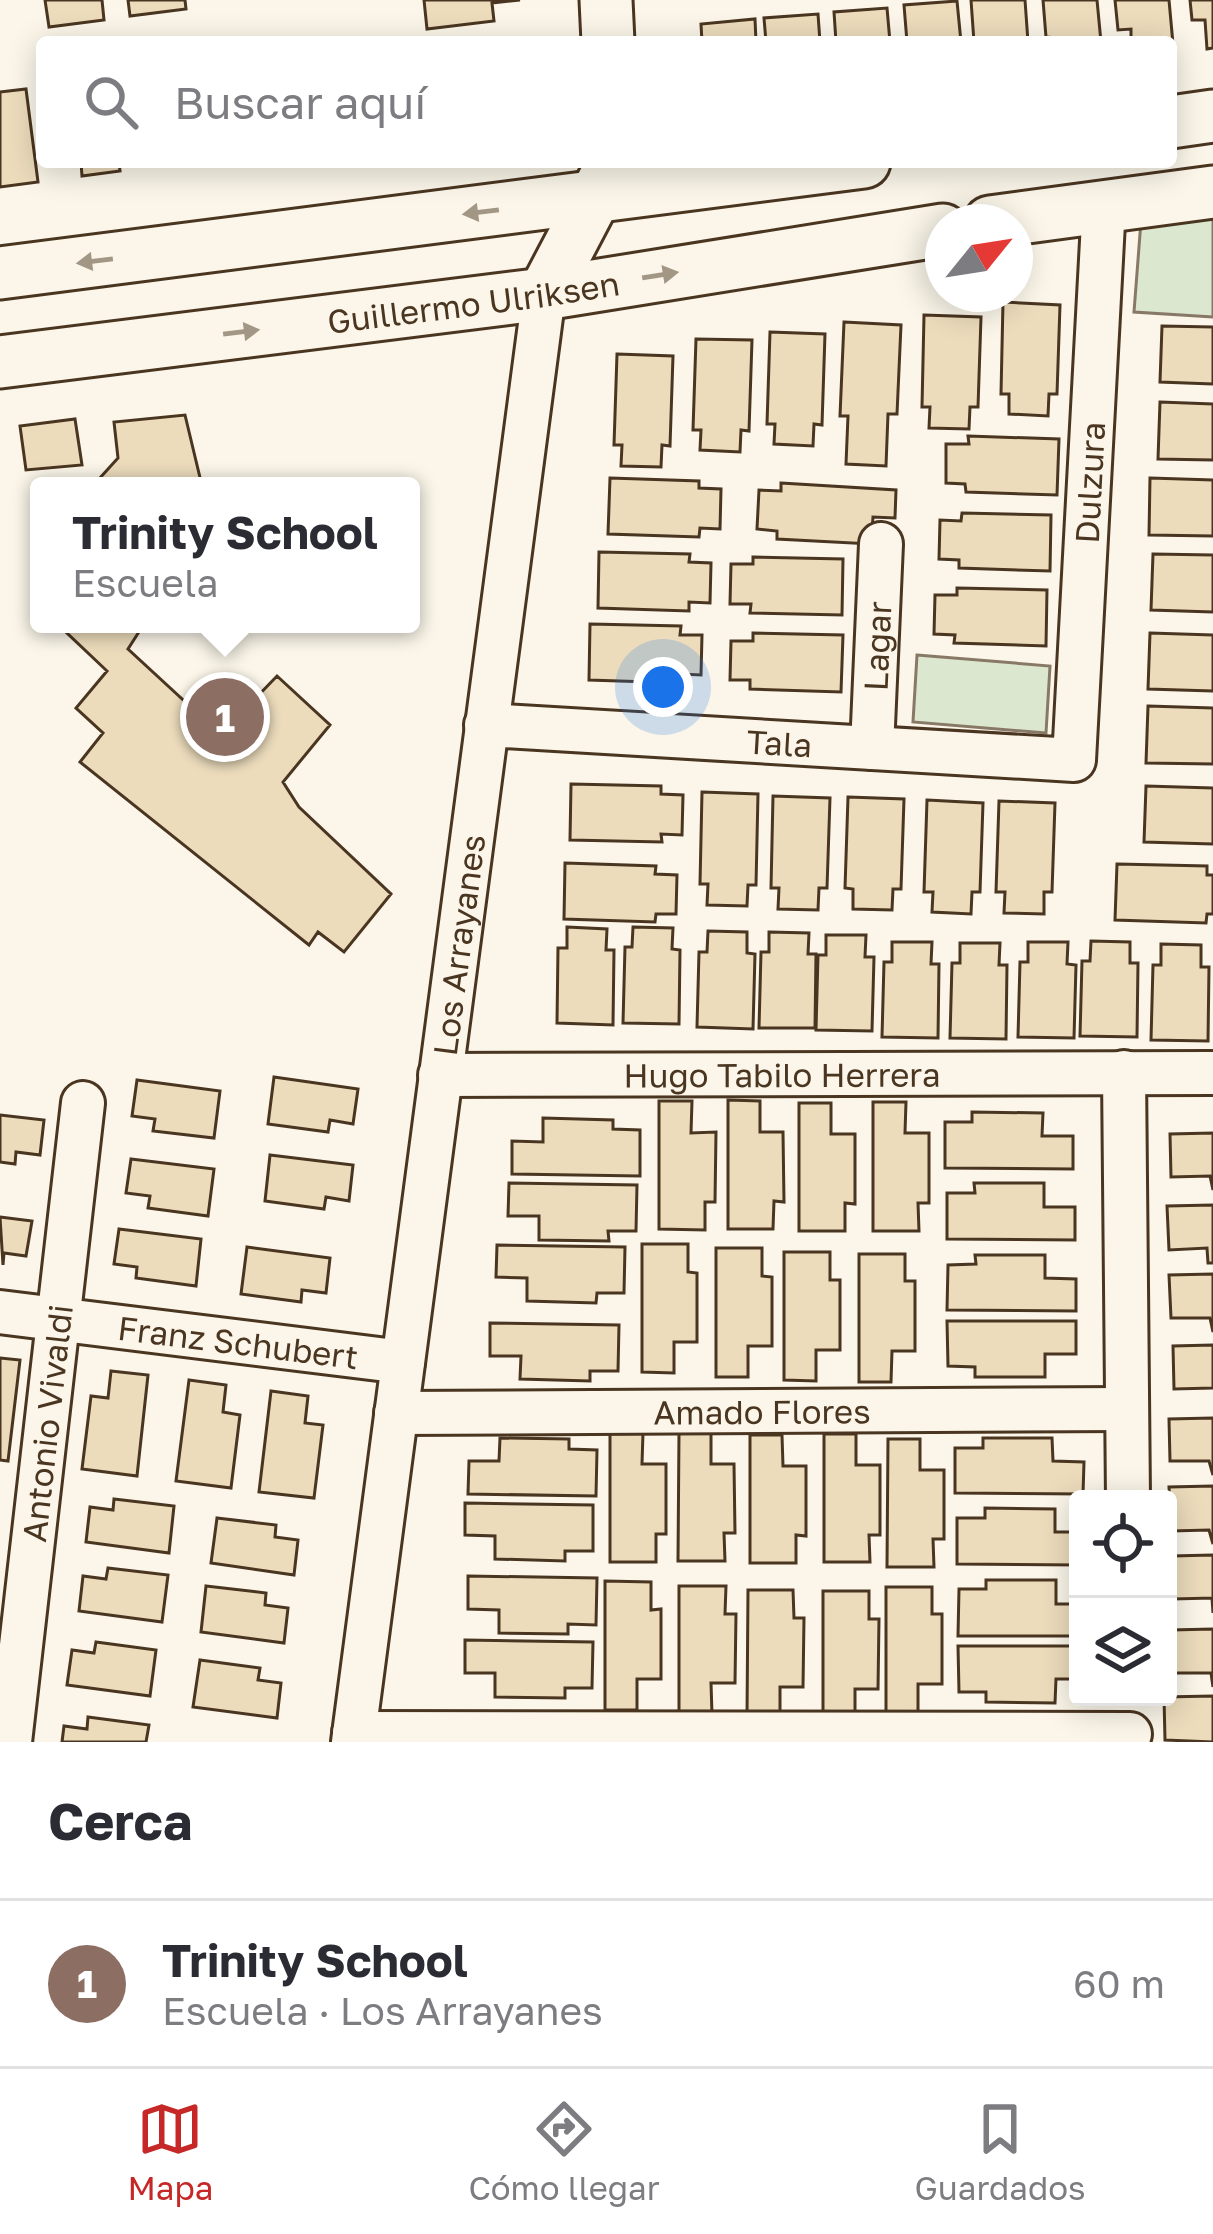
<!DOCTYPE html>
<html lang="es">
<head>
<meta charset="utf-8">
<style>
	:root { --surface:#fff; --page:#f2f2f3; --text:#2b2b33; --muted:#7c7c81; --line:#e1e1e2; --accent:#c62828 }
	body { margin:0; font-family:"Golos Text",sans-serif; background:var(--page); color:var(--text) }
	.controls { position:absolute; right:36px; bottom:36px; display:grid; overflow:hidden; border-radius:12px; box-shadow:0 6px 30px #0003 }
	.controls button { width:108px; height:108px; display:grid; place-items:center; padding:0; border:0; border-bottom:3px solid var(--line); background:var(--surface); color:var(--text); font:60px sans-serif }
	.compass { position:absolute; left:925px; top:204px; width:108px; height:108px; border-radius:50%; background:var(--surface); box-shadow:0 6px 30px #0003; rotate:60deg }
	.you { position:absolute; left:663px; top:687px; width:42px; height:42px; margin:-30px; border:9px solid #fff; border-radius:50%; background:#1a73e8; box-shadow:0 0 0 18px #1a73e833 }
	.badge { display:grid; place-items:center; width:78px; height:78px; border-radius:50%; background:var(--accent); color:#fff; font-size:39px; font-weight:700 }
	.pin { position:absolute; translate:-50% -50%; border:6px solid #fff; box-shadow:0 3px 12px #0006 }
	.popup { position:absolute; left:30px; top:477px; width:390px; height:156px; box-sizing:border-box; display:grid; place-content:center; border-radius:12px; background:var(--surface); filter:drop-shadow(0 3px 9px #0005); font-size:39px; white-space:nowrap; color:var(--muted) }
	.popup b { font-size:45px; color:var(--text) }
	.popup::after { content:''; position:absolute; left:50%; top:100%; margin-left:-24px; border:24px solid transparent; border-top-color:var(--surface) }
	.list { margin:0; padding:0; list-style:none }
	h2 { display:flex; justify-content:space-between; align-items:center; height:156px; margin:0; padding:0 48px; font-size:51px }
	h2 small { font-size:39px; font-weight:400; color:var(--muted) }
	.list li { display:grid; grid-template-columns:78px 1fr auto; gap:36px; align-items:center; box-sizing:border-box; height:168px; padding:0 48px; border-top:3px solid var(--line) }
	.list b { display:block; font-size:45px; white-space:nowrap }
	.list p { margin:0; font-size:39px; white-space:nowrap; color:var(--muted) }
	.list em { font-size:39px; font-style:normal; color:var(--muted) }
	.icon { flex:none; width:66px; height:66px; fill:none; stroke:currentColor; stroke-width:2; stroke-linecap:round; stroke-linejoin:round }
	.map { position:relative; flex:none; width:1213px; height:1742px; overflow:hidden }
	.search { position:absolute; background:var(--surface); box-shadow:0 6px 30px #0003; left:36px; right:36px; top:36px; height:132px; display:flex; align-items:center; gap:30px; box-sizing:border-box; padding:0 42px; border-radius:12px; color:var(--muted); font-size:45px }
	.sheet { height:324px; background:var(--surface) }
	nav { display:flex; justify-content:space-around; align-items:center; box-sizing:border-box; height:168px; border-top:3px solid var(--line); background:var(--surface); font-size:33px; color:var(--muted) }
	nav a { display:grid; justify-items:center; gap:6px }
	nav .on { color:var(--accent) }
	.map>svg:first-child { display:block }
	.green { fill:#dce7d0; stroke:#887966; stroke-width:3 }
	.building { fill:#ecdcbc; stroke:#4a3520; stroke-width:3 }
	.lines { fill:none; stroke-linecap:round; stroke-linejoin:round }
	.minor-casing { stroke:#4a3520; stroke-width:48 }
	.tertiary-casing { stroke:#4a3520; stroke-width:57 }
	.minor { stroke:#fbf6e9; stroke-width:42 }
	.tertiary { stroke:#fbf6e9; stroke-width:51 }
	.oneway { fill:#a29684 }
	.labels { text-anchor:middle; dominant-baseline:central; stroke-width:9; stroke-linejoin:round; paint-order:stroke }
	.street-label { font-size:33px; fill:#4a3520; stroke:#fbf6e9 }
</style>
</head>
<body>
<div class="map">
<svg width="1213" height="1742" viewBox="0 0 1213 1742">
	<rect width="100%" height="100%" fill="#fbf6e9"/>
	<path class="green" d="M 1213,215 L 1213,317 L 1134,312 L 1141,221 Z
		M 917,655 L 1050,666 L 1046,733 L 913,722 Z"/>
	<path class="building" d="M 45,0 L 102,0 L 104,20 L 49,27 Z
		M 128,0 L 185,0 L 186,9 L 130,16 Z
		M 424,0 L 520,0 L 492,3 L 494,21 L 427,29 Z
		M 971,0 L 1025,0 L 1028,42 L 974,42 Z
		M 1043,0 L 1097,0 L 1101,42 L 1046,37 Z
		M 1115,0 L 1169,0 L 1174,55 L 1171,42 L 1131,42 L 1131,29 L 1118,30 Z
		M 1190,0 L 1213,0 L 1213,48 L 1207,49 L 1205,20 L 1192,20 Z
		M 957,1 L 961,42 L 907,42 L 904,5 Z
		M 887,8 L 890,42 L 836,42 L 834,12 Z
		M 818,14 L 820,42 L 766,42 L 764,18 Z
		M 755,19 L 756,42 L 702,42 L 701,24 Z
		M 26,89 L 38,182 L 0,187 L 0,92 Z
		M 81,162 L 119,162 L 120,171 L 82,176 Z
		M 1003,302 L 1060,305 L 1057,394 L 1049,394 L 1048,416 L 1009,414 L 1009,394 L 1001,394 Z
		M 924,315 L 981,317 L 978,407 L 970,407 L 969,429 L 929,428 L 930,407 L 922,407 Z
		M 844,322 L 901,325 L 897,414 L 888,414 L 886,466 L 846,464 L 848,416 L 840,416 Z
		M 1162,326 L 1213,327 L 1213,384 L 1160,382 Z
		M 770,332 L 825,334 L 822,425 L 814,424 L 813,446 L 774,444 L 775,424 L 767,424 Z
		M 696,339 L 752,340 L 749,431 L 741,430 L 740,452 L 700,450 L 701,430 L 693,430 Z
		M 617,354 L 673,356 L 670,446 L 662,445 L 661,467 L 621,466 L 622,445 L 614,445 Z
		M 1160,402 L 1213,404 L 1213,460 L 1158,459 Z
		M 185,415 L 202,486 L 105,486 L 99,479 L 118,458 L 114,422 Z
		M 75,419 L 82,465 L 26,470 L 20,426 Z
		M 968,436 L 1059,439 L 1057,495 L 966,492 L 965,484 L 946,483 L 946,444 L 969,444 Z
		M 610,478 L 699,481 L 699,488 L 721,489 L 720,529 L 700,528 L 699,537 L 608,534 Z
		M 1150,478 L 1213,480 L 1213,536 L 1149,535 Z
		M 781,483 L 896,490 L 895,518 L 873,517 L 871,544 L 777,539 L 777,531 L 757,529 L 759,490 L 781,491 Z
		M 962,513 L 1051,515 L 1050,571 L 959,568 L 959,560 L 939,559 L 940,520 L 961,521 Z
		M 599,552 L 690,554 L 689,562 L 711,563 L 710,603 L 689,602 L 689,611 L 598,608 Z
		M 1153,554 L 1213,555 L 1213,612 L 1151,610 Z
		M 753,557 L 843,559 L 842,615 L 750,613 L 751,604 L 730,604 L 731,564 L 753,564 Z
		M 957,588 L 1047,590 L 1046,646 L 954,643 L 955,635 L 934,634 L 935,595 L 957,595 Z
		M 74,624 L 144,624 L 128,649 L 206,721 L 226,729 L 277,676 L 330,725 L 283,782 L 299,807 L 391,894 L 344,952 L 318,932 L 309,945 L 80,762 L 103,733 L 76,708 L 107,671 L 67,633 Z
		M 590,624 L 681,626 L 680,635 L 702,635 L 701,675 L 681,674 L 680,683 L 589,680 Z
		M 753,633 L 843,635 L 841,692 L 750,689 L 750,680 L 730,680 L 731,641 L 753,641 Z
		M 1150,633 L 1213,635 L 1213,691 L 1148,689 Z
		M 1148,706 L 1213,708 L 1213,764 L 1146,763 Z
		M 571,784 L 661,786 L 661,794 L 683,795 L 682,835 L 661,834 L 662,842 L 570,840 Z
		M 1146,786 L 1213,788 L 1213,844 L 1144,842 Z
		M 702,792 L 758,794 L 756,885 L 748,885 L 747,906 L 707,905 L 708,884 L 700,884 Z
		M 773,796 L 830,798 L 827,888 L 819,888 L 818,910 L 778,909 L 779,888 L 771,888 Z
		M 848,797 L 904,799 L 901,889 L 893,889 L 892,910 L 853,909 L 853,889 L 845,888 Z
		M 927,800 L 983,803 L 980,892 L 972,892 L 971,914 L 932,912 L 933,892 L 924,892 Z
		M 999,801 L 1055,803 L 1052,892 L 1044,892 L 1044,914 L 1004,913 L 1005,892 L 996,892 Z
		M 565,863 L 656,866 L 655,874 L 677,875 L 676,914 L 656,914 L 655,922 L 564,919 Z
		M 1117,864 L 1207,866 L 1207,875 L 1213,875 L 1213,914 L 1207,914 L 1206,923 L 1115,920 Z
		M 567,927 L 607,929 L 606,950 L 614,950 L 613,1025 L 557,1023 L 558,948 L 567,948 Z
		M 633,927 L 673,928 L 672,949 L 680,950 L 679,1024 L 623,1023 L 625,947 L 632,947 Z
		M 708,931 L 747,932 L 747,953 L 755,954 L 753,1029 L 697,1027 L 699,952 L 707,952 Z
		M 769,932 L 809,933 L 808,954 L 816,954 L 815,1028 L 759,1028 L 761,952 L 769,952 Z
		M 826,935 L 866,935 L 865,957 L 874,957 L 872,1031 L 816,1030 L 818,955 L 826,955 Z
		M 1091,941 L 1130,942 L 1130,963 L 1138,963 L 1137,1037 L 1080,1036 L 1082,961 L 1090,961 Z
		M 892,942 L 932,942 L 931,964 L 939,964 L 938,1038 L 882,1037 L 884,962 L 892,962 Z
		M 1028,942 L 1068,942 L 1067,964 L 1076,965 L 1074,1038 L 1018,1037 L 1020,962 L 1028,962 Z
		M 960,943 L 1000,943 L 999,965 L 1007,965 L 1006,1039 L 950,1038 L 952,963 L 960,963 Z
		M 1161,944 L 1201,945 L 1201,967 L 1209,967 L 1208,1041 L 1151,1040 L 1153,965 L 1161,965 Z
		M 274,1077 L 358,1089 L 353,1124 L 330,1120 L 328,1132 L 268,1124 Z
		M 137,1080 L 220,1091 L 214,1138 L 153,1131 L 155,1119 L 132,1116 Z
		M 728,1100 L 760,1101 L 760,1132 L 783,1132 L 784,1202 L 774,1201 L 773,1229 L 728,1229 Z
		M 659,1101 L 692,1101 L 691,1133 L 716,1132 L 715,1202 L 705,1202 L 705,1230 L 659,1229 Z
		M 873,1102 L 906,1102 L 905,1133 L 929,1133 L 929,1203 L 918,1203 L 919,1231 L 873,1231 Z
		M 799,1103 L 831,1103 L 831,1134 L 855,1134 L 855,1204 L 845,1203 L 845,1231 L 799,1231 Z
		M 972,1112 L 1043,1113 L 1042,1136 L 1073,1136 L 1073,1169 L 945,1168 L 945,1122 L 972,1122 Z
		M 0,1115 L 44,1120 L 40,1155 L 16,1152 L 15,1164 L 0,1162 Z
		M 543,1118 L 613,1120 L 613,1129 L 640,1130 L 640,1176 L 512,1174 L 512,1141 L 543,1142 Z
		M 1213,1133 L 1213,1190 L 1210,1176 L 1171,1177 L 1170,1134 Z
		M 270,1155 L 353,1165 L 349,1201 L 326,1197 L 324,1209 L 265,1201 Z
		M 131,1159 L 214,1169 L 208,1216 L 148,1208 L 150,1196 L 126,1193 Z
		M 509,1183 L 637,1185 L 636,1231 L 608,1231 L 609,1241 L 539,1240 L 539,1216 L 508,1216 Z
		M 974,1183 L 1044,1183 L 1044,1207 L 1075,1207 L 1075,1240 L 947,1239 L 947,1193 L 975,1193 Z
		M 1213,1205 L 1213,1263 L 1208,1263 L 1207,1248 L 1169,1250 L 1167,1206 Z
		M 0,1217 L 32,1221 L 26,1256 L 4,1253 L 3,1265 Z
		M 119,1229 L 201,1239 L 196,1286 L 136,1278 L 137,1267 L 114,1264 Z
		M 642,1244 L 688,1244 L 688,1272 L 697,1273 L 697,1342 L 674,1342 L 674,1373 L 642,1372 Z
		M 497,1245 L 625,1247 L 624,1293 L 597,1293 L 596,1303 L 527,1301 L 527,1278 L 496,1277 Z
		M 247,1247 L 330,1258 L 326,1293 L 302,1290 L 301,1302 L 241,1294 Z
		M 716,1248 L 762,1248 L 762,1276 L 772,1277 L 772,1346 L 748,1346 L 748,1377 L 716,1377 Z
		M 784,1252 L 830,1252 L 830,1280 L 840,1280 L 840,1350 L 816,1350 L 816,1381 L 784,1380 Z
		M 859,1254 L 905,1254 L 905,1281 L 915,1281 L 915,1351 L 892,1351 L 891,1382 L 859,1382 Z
		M 975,1255 L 1045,1255 L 1045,1278 L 1076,1279 L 1076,1311 L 947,1310 L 948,1265 L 976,1264 Z
		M 1213,1274 L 1213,1332 L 1210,1318 L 1171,1318 L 1169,1275 Z
		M 947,1321 L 1076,1321 L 1076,1354 L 1045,1354 L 1045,1377 L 975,1377 L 975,1367 L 948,1366 Z
		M 490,1323 L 619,1325 L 618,1371 L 590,1371 L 590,1381 L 520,1379 L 521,1356 L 490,1356 Z
		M 1213,1345 L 1213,1388 L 1174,1389 L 1173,1346 Z
		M 0,1358 L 20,1360 L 8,1461 L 0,1460 Z
		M 111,1371 L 148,1375 L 137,1476 L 82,1469 L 91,1396 L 108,1398 Z
		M 189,1380 L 226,1385 L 223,1412 L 240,1415 L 231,1488 L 176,1481 Z
		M 271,1391 L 308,1396 L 305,1423 L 323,1425 L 314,1498 L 259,1492 Z
		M 1213,1418 L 1213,1475 L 1209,1461 L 1170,1461 L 1169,1419 Z
		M 610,1433 L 643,1433 L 642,1464 L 666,1464 L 666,1534 L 656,1534 L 656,1562 L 610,1562 Z
		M 679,1433 L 711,1433 L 711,1464 L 734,1464 L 735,1533 L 724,1533 L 725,1561 L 678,1561 Z
		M 824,1434 L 856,1434 L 856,1465 L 880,1465 L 880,1535 L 869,1535 L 870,1562 L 824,1562 Z
		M 750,1435 L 782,1435 L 783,1466 L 806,1466 L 806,1536 L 796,1535 L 796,1563 L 750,1563 Z
		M 500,1438 L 569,1439 L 569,1449 L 597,1450 L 596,1496 L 468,1494 L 469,1461 L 499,1461 Z
		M 983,1438 L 1052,1438 L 1053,1461 L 1084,1462 L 1083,1494 L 955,1493 L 955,1448 L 983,1448 Z
		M 888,1439 L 920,1439 L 920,1470 L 944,1470 L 944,1539 L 933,1539 L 934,1567 L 887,1567 Z
		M 1213,1486 L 1213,1544 L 1209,1530 L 1171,1531 L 1169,1487 Z
		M 114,1499 L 174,1506 L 169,1553 L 86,1542 L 90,1507 L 113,1510 Z
		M 465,1503 L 593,1505 L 593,1551 L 565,1551 L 565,1561 L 495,1559 L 495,1536 L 465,1535 Z
		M 985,1508 L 1055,1509 L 1055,1532 L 1078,1532 L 1078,1565 L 957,1564 L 957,1518 L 985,1518 Z
		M 217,1518 L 276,1525 L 275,1537 L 298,1540 L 294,1575 L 211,1563 Z
		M 1213,1555 L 1213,1613 L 1212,1598 L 1173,1599 L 1172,1556 Z
		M 108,1568 L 168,1575 L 162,1622 L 79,1611 L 83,1576 L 106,1579 Z
		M 468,1576 L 597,1578 L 596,1625 L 568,1624 L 568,1634 L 499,1633 L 499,1610 L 468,1609 Z
		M 986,1580 L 1056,1580 L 1056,1604 L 1078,1604 L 1078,1636 L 958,1636 L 959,1589 L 986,1589 Z
		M 605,1581 L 651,1582 L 651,1610 L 661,1609 L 661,1679 L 637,1679 L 637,1710 L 605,1710 Z
		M 206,1586 L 266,1593 L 265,1605 L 288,1608 L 284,1643 L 201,1632 Z
		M 679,1586 L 726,1586 L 725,1614 L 736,1614 L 735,1683 L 711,1683 L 712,1714 L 679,1714 Z
		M 886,1587 L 932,1587 L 932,1614 L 942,1614 L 942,1684 L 918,1684 L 918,1715 L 886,1715 Z
		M 748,1590 L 793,1590 L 794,1618 L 804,1618 L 803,1687 L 780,1687 L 780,1718 L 747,1718 Z
		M 823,1591 L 869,1591 L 869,1619 L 879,1619 L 878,1689 L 855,1689 L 855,1719 L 823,1719 Z
		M 1213,1629 L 1213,1687 L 1211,1673 L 1172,1673 L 1171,1630 Z
		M 465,1640 L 593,1642 L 592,1688 L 565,1688 L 565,1698 L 495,1697 L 495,1673 L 465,1673 Z
		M 96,1642 L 156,1650 L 150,1696 L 67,1685 L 72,1650 L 94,1653 Z
		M 958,1646 L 1078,1646 L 1078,1679 L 1056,1679 L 1055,1703 L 986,1702 L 986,1692 L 959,1692 Z
		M 200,1660 L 260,1668 L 258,1680 L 281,1683 L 277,1718 L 193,1707 Z
		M 1213,1696 L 1213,1742 L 1165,1740 L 1164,1697 Z
		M 88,1717 L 149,1725 L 146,1742 L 62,1742 L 64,1726 L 87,1729 Z"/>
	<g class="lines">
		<g class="minor-casing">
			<g id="minor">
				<path id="s1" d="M 486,725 L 1074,760 L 1104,204"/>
				<path id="s2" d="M 872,748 L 881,544"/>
				<path d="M 1124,1072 L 1128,1499"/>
				<path id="s3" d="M 440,1075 L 1213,1073"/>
				<path id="s4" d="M 0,1312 L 403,1362"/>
				<path id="s5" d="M 396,1413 L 1127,1409"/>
				<path d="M 354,1733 L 1130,1734"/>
				<path id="s6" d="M 10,1742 L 83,1103"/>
				<path id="s7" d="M 353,1742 L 544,294"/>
			</g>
		</g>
		<g class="tertiary-casing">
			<g id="tertiary">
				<path d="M 606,0 L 608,42"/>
				<path d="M 1171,122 L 1213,116"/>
				<path d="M 990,222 L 1213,192"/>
				<path d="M 0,273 L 864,162"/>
				<path d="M 544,294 L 607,174"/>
				<path id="s8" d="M 0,362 L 544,294 L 943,230"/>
			</g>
		</g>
		<use href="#minor" class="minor"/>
		<use href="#tertiary" class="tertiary"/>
	</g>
	<defs><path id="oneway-solid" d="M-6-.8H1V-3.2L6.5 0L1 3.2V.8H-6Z" transform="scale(3)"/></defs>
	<g class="oneway">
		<use href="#oneway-solid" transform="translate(481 212) rotate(173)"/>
		<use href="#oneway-solid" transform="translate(95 261) rotate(173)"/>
		<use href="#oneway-solid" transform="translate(660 275) rotate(-9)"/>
		<use href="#oneway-solid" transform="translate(241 332) rotate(-7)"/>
	</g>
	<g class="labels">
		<g class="street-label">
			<text stroke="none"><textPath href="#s8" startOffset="477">Guillermo Ulriksen</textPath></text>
			<text stroke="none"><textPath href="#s1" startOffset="867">Dulzura</textPath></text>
			<text stroke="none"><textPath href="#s2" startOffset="102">Lagar</textPath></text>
			<text stroke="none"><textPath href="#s1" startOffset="294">Tala</textPath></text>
			<text stroke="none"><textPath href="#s7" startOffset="804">Los Arrayanes</textPath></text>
			<text stroke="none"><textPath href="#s3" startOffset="342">Hugo Tabilo Herrera</textPath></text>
			<text stroke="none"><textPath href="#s4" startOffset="240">Franz Schubert</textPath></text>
			<text stroke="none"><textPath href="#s5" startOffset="366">Amado Flores</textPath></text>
			<text stroke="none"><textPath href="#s6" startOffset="321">Antonio Vivaldi</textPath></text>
		</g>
	</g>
</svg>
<div class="controls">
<button><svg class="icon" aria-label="locate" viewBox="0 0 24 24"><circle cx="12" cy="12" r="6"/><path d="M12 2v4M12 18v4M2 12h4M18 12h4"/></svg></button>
<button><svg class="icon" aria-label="layers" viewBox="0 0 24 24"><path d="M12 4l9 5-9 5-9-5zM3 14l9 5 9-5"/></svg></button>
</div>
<svg class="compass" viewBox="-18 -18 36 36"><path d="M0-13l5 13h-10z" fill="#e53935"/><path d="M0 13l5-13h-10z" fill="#7c7c81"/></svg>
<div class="you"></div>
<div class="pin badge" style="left:225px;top:717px;background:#8d6e63">1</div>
<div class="popup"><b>Trinity School</b>Escuela</div>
<div class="search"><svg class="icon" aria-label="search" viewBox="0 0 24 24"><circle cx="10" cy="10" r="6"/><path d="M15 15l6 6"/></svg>Buscar aquí</div>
</div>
<section class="sheet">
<h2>Cerca<small></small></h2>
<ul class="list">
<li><span class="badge" style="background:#8d6e63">1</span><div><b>Trinity School</b><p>Escuela · Los Arrayanes</p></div><em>60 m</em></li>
</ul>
</section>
<nav>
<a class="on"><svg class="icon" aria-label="map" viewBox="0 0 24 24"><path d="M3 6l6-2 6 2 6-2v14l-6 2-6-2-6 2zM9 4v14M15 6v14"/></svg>Mapa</a>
<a><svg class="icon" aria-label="directions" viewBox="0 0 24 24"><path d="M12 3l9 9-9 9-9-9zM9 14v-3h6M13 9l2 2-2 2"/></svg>Cómo llegar</a>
<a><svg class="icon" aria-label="saved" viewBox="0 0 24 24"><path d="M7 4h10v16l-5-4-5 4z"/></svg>Guardados</a>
</nav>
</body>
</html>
